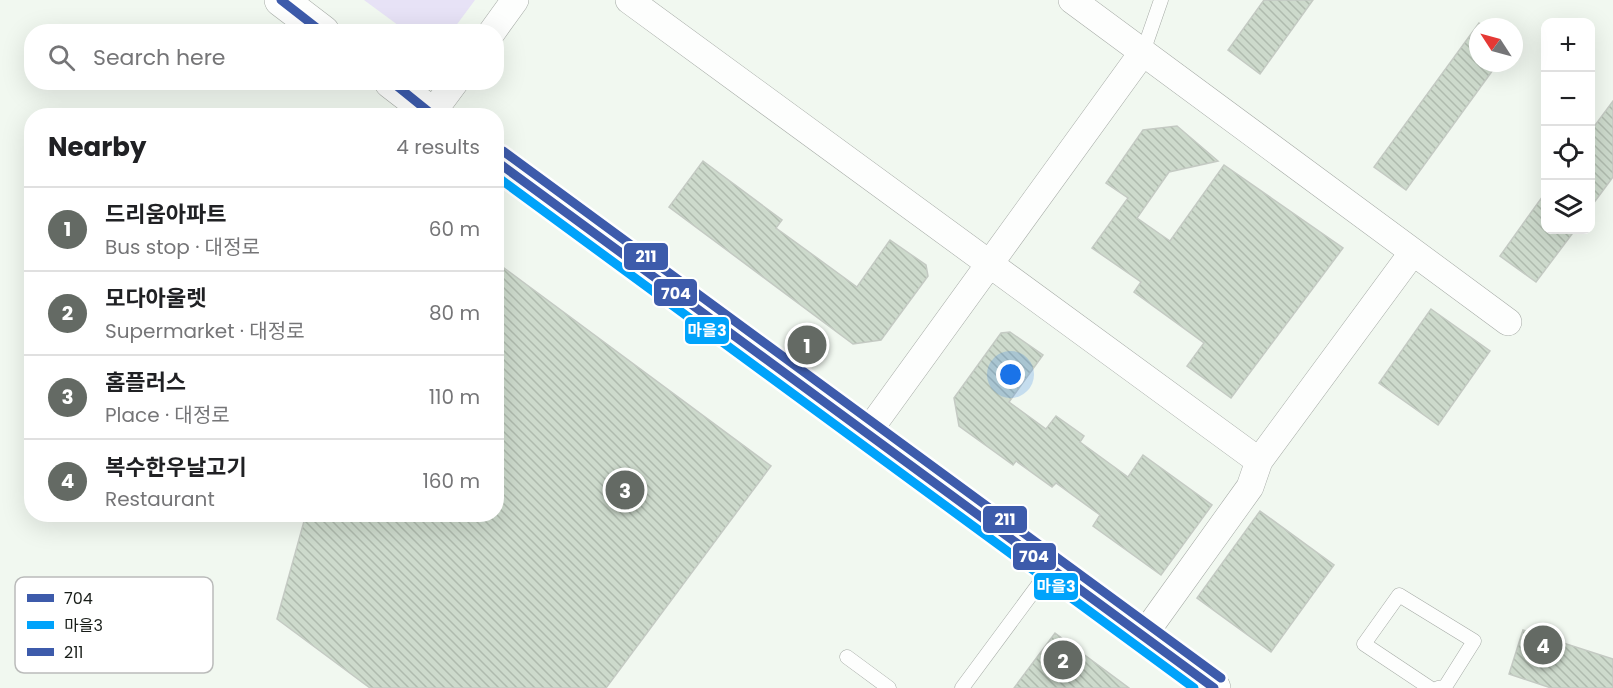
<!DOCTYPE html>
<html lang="en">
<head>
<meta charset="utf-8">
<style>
	:root { --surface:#fff; --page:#f2f2f2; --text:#202124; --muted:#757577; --line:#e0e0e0; --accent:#646a64 }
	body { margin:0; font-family:Poppins,"Noto Sans KR",sans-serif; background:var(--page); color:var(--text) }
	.controls { position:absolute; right:18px; top:18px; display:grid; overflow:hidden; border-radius:12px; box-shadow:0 6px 24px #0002 }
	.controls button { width:54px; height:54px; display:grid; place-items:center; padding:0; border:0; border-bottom:2px solid var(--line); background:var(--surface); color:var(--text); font:30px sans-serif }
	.compass { position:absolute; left:1469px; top:18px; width:54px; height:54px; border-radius:50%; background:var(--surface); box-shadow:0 6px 24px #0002; rotate:306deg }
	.you { position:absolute; left:1011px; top:375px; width:21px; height:21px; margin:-15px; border:4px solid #fff; border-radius:50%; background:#1a73e8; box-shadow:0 0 0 9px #1a73e833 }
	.badge { display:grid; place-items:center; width:39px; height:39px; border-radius:50%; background:var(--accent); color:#fff; font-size:20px; font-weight:700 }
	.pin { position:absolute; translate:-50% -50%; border:3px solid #fff; box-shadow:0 2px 6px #0006 }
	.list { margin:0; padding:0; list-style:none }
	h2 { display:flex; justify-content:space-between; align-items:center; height:78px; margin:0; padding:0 24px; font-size:26px }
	h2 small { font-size:20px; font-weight:400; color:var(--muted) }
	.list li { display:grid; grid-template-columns:39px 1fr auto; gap:18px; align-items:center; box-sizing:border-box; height:84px; padding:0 24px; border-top:2px solid var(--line) }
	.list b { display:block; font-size:22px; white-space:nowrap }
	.list p { margin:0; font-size:20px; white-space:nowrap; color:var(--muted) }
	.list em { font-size:20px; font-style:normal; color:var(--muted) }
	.icon { flex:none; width:33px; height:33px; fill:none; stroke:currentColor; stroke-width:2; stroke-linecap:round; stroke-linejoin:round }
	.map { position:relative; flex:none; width:1613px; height:688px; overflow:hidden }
	.search { position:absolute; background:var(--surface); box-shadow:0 6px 24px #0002; left:24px; top:24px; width:480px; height:66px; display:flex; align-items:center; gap:15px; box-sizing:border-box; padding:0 21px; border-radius:24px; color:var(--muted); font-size:22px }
	.panel { position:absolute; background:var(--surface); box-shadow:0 6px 24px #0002; left:24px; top:108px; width:480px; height:414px; border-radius:24px }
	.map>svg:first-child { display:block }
	.green { fill:#e7e2f6 }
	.building { fill:url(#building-back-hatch); stroke:#c4cac3; stroke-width:1.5 }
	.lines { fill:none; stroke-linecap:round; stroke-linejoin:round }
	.service-casing { stroke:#a5aaa5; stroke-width:15 }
	.minor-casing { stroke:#a5aaa5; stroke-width:28 }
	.tertiary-casing { stroke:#a5aaa5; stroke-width:34 }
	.service { stroke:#fdfefd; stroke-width:14 }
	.minor { stroke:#fdfefd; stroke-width:27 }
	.tertiary { stroke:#fdfefd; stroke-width:33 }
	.bus-1-casing { stroke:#fff; stroke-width:14 }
	.bus-2-casing { stroke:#fff; stroke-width:14 }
	.bus-3-casing { stroke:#fff; stroke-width:14 }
	.bus-1 { stroke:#3d5bab; stroke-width:9 }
	.bus-2 { stroke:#00a3fb; stroke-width:9 }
	.bus-3 { stroke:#3d5bab; stroke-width:9 }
	.key { fill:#fff; stroke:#babbba; stroke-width:1.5 }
	.key-label { font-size:16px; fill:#181d18 }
	.line-badge { stroke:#fff; stroke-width:2 }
	.badge-label { font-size:16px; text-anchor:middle; font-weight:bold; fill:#fff }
</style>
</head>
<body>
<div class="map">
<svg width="1613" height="688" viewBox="0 0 1613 688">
	<defs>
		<pattern id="building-back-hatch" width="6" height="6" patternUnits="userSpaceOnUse" patternTransform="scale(1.5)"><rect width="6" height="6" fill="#cddacc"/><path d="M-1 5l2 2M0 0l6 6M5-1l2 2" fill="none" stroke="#afbbae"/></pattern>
	</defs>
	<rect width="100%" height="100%" fill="#f1f8f0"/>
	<path class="green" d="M 364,0 L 475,0 L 452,31 L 406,31 Z"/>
	<path class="building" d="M 1264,0 L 1313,0 L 1260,74 L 1228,50 Z
		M 1479,23 L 1485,27 L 1478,27 L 1478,63 L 1498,63 L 1406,190 L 1374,167 Z
		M 1613,101 L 1613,177 L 1590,208 L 1590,132 Z
		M 1177,126 L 1218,161 L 1169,172 L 1137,218 L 1170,241 L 1224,165 L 1343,248 L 1231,398 L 1187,366 L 1204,343 L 1134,292 L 1141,282 L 1092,248 L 1128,198 L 1106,183 L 1143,130 Z
		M 703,161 L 782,220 L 776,228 L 857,287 L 890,240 L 926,265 L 928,276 L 881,340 L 853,344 L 669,207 Z
		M 1545,193 L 1545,230 L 1575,230 L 1536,282 L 1500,256 Z
		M 496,262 L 771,466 L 606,688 L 370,688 L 277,619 L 306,514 L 496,514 Z
		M 1431,309 L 1490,351 L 1438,425 L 1379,383 Z
		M 1010,332 L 1043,355 L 1009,402 L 1046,429 L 1056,416 L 1084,436 L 1080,442 L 1128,477 L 1143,455 L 1212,505 L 1161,575 L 1093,526 L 1100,515 L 1056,483 L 1052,487 L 1016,461 L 1013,465 L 959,426 L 954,398 L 1001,333 Z
		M 1260,511 L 1334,565 L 1271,652 L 1197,598 Z
		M 1523,630 L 1613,659 L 1613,688 L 1551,688 L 1509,674 Z
		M 1055,633 L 1129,688 L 1014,688 Z"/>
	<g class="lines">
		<g class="service-casing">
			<path id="service" d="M 1143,52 L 1161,0
				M 847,657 L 889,688
				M 962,688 L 1050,569
				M 1430,688 L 1364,644 L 1399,595 L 1474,641 L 1445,687 L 1438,688"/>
		</g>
		<g class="minor-casing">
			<path id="minor" d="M 629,0 L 1259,461
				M 1072,0 L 1508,322
				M 492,32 L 515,0
				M 432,113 L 455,82
				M 867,433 L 1143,52
				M 1143,636 L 1250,487 L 1259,461 L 1413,252"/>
		</g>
		<g class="tertiary-casing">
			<path id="tertiary" d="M 281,0 L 323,32
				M 391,82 L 435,116
				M 496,161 L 1214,688"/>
		</g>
		<use href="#service" class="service"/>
		<use href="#minor" class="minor"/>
		<use href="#tertiary" class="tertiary"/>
		<g class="bus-1-casing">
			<path id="bus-1" d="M 281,0 L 322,32
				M 392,82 L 434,116
				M 496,161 L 1214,688"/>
		</g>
		<g class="bus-2-casing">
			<path id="bus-2" d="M 496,176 L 1194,688"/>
		</g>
		<g class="bus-3-casing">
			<path id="bus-3" d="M 503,151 L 1221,678"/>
		</g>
		<use href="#bus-1" class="bus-1"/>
		<use href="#bus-2" class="bus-2"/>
		<use href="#bus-3" class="bus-3"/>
	</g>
	<rect x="15" y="577" width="198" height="96" rx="9" class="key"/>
	<rect x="27" y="594" width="27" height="8" fill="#3d5bab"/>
	<rect x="27" y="621" width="27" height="8" fill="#00a3fb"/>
	<rect x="27" y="648" width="27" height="8" fill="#3d5bab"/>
	<g class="key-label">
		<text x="64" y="604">704</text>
		<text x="64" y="631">마을3</text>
		<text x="64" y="658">211</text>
	</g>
	<g class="line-badge">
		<rect x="623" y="242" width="46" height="29" rx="6" fill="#3d5bab"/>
		<rect x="653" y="278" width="45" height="29" rx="6" fill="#3d5bab"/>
		<rect x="684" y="316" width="46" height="29" rx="6" fill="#00a3fb"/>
		<rect x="982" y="505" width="46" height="29" rx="6" fill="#3d5bab"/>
		<rect x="1012" y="542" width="45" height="29" rx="6" fill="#3d5bab"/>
		<rect x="1033" y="572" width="46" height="29" rx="6" fill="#00a3fb"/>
	</g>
	<g class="badge-label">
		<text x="646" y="262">211</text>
		<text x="676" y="299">704</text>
		<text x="707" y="336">마을3</text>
		<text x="1005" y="525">211</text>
		<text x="1034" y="562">704</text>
		<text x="1056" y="592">마을3</text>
	</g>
</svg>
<div class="controls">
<button>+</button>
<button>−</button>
<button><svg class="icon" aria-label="locate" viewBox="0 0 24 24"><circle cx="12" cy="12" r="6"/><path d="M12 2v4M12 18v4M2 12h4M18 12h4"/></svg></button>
<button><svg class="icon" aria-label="layers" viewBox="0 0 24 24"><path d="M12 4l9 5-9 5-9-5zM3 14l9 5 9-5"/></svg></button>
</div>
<svg class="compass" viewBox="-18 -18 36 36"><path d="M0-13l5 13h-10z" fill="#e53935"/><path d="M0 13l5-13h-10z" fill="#757577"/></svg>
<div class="you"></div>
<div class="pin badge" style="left:807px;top:345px">1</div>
<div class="pin badge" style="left:1063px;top:660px">2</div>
<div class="pin badge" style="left:625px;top:490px">3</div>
<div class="pin badge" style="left:1543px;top:645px">4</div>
<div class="search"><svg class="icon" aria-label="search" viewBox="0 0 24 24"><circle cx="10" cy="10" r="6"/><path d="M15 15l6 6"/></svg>Search here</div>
<section class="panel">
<h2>Nearby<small>4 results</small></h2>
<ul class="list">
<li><span class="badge">1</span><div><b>드리움아파트</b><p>Bus stop · 대정로</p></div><em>60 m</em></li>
<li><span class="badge">2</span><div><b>모다아울렛</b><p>Supermarket · 대정로</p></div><em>80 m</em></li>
<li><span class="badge">3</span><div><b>홈플러스</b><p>Place · 대정로</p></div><em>110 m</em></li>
<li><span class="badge">4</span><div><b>복수한우날고기</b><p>Restaurant</p></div><em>160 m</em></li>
</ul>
</section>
</div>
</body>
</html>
